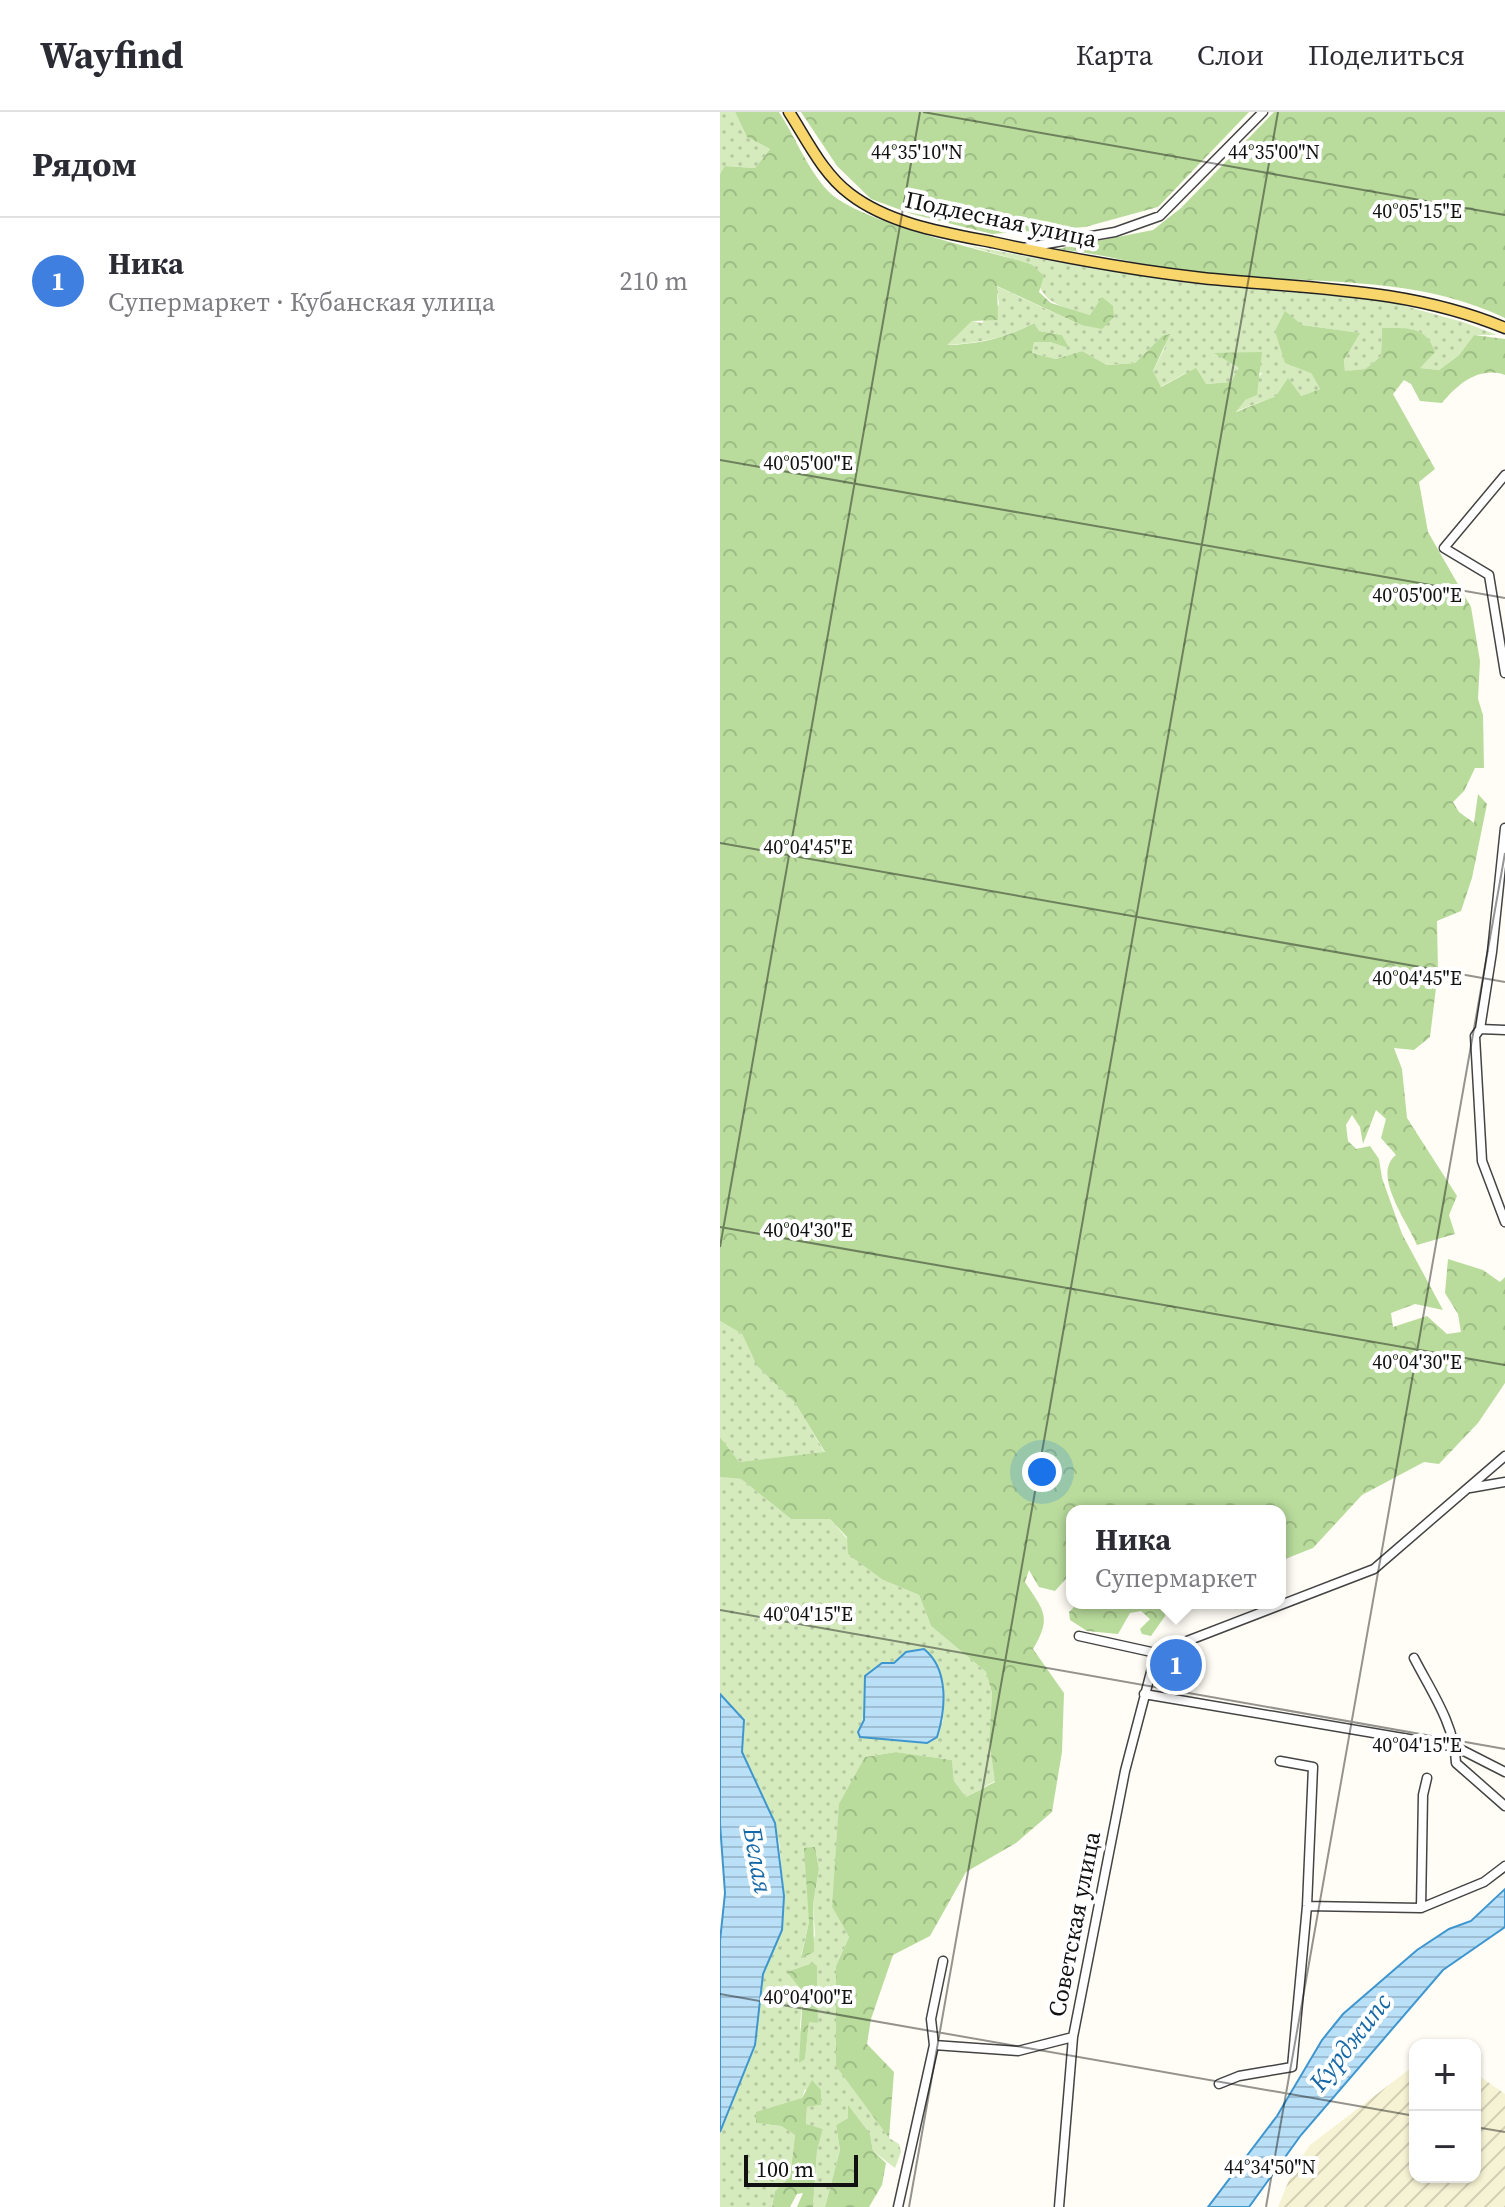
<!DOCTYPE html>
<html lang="ru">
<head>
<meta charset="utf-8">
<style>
	:root { --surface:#fff; --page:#f2f2f3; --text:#2b2b33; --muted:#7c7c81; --line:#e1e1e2; --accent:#c4262e }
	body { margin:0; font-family:"Source Serif 4",serif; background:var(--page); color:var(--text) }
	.controls { position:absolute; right:24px; bottom:24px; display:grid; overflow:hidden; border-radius:16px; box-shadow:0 2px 6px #0004 }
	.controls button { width:72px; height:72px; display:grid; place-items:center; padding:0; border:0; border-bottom:2px solid var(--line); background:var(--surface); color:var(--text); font:40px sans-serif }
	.scale { position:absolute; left:24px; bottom:20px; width:114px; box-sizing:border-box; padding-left:8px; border:4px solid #111; border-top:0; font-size:22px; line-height:28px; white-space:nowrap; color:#111; -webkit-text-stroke:6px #fff; paint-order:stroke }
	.you { position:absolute; left:322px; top:1360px; width:28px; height:28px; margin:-20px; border:6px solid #fff; border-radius:50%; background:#1a73e8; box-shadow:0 0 0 12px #1a73e833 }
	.badge { display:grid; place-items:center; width:52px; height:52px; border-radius:50%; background:var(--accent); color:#fff; font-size:26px; font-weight:700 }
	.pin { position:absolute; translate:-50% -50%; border:4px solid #fff; box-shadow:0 2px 8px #0006 }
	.popup { position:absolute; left:346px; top:1393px; width:220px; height:104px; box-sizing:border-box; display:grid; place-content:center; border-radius:16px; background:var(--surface); filter:drop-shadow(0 2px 6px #0005); font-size:26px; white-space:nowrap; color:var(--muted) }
	.popup b { font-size:30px; color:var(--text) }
	.popup::after { content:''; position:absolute; left:50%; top:100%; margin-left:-16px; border:16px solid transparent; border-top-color:var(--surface) }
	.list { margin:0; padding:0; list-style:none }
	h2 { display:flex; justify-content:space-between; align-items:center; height:104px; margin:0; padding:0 32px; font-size:34px }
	h2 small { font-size:26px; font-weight:400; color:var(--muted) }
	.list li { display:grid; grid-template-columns:52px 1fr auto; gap:24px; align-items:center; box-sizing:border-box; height:128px; padding:0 32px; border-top:2px solid var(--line) }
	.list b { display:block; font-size:30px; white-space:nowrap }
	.list p { margin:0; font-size:26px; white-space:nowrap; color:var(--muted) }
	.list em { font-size:26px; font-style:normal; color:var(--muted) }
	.map { position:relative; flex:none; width:785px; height:2095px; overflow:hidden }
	header { display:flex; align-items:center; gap:48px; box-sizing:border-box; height:112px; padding:0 40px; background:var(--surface); border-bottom:2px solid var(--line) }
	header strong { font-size:38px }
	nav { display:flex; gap:44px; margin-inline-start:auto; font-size:28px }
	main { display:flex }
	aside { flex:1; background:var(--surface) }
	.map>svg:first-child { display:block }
	.farmland { fill:url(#farmland-furrows) }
	.grass { fill:url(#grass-dots); fill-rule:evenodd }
	.forest { fill:url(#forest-crowns) }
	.water { fill:url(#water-rules); stroke:#3f96cf; stroke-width:2 }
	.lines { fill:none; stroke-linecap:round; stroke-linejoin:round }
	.minor-casing { stroke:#444; stroke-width:11 }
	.major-casing { stroke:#222; stroke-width:13 }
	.minor { stroke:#fff; stroke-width:8 }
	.major { stroke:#f9d66b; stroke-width:10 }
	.ticks { fill:none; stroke:#111; stroke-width:2; stroke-opacity:0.45 }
	.labels { text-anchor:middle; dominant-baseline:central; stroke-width:8; stroke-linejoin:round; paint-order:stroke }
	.street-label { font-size:24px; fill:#111; stroke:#fff }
	.water-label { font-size:26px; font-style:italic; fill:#1768a6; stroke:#fff }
	.ticks-label { font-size:20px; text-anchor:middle; fill:#111; stroke:#fff; stroke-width:8; stroke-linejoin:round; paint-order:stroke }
</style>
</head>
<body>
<header>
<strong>Wayfind</strong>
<nav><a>Карта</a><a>Слои</a><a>Поделиться</a></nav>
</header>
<main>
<aside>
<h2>Рядом<small></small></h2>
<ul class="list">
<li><span class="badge" style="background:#3f7fe0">1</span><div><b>Ника</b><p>Супермаркет · Кубанская улица</p></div><em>210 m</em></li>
</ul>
</aside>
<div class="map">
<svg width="785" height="2095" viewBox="0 0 785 2095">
	<defs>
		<pattern id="farmland-furrows" width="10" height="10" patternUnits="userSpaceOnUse" patternTransform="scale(2)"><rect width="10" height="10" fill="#f6f3d4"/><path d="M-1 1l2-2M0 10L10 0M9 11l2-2" fill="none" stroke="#d2cfb5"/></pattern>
		<pattern id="grass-dots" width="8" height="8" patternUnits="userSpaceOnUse" patternTransform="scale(2)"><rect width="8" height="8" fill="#d5ebbd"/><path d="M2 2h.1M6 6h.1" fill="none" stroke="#b6c8a1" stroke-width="1.8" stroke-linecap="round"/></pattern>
		<pattern id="forest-crowns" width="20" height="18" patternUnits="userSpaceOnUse" patternTransform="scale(2)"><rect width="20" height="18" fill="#b9dc9c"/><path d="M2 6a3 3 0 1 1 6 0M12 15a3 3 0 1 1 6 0" fill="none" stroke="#9ebc85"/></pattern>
		<pattern id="water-rules" width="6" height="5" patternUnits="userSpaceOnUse" patternTransform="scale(2)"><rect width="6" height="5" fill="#b9e0f7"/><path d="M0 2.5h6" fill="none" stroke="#9ebfd3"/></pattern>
	</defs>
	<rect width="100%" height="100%" fill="#fffdf5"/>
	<path class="farmland" d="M 695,1953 L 695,2065 L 755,2065 L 755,1961 L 785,1982 L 785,2095 L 558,2095 L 574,2056 L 590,2033 Z"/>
	<path class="grass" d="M 0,0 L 15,0 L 27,25 L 50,37 L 35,56 L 6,54 L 0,62 Z
		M 245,133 L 369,156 L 486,173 L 663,188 L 743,210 L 777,223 L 754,223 L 739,243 L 719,258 L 699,256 L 714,240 C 706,212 687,217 662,217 L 661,244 L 645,257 L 625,259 L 624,248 L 639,221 L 582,213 L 591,261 L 600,277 L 581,284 L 556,284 L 514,300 L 542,261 L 505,251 L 520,256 L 511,270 L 486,272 L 466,261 L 440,275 L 433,259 L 445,235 L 442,224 L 415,251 L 387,253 L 362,239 L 336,247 L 312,241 L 314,230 L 330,230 L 348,235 L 342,223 L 319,219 L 313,211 C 285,227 258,231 226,233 L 252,209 L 262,211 L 279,192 L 276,174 L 361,213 L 370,203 C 332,191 323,193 311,152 Z
		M 0,1209 L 22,1222 L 37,1254 L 75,1291 L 105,1341 L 18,1350 L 0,1325 Z
		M 0,1365 L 21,1367 L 71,1407 L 110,1407 L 163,1468 L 199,1483 L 211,1514 L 266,1560 L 272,1581 L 269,1629 L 275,1669 L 246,1685 L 234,1669 L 232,1648 L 176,1640 L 145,1645 L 112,1795 L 129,1825 L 116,1854 L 116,1953 L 169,2026 L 179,2032 L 181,2040 L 175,2056 L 153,2039 L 150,2022 L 128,2006 L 116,2013 L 120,2038 L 105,2095 L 93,2095 L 97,2039 L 103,2017 L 86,2013 L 87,1995 L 101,1993 L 85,1977 L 82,1986 L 37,2011 L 61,2014 L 75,2023 L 70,2065 L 55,2079 L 52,2095 L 0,2095 L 0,2020 L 35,1933 L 43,1862 L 62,1818 L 64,1784 L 59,1729 L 22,1639 L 24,1608 L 0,1582 ZM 204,1537 L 224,1581 L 223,1609 L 207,1631 L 141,1625 L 138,1620 L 162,1551 L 174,1551 L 186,1540 ZM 95,1735 L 99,1757 L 93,1792 L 95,1824 L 81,1844 L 89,1810 ZM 97,1854 L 98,1911 L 89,1909 L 85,1947 L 80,1914 L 83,1880 L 76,1870 Z"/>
	<path class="forest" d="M 15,0 L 59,0 C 76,26 86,55 108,79 C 139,111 264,138 311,152 L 324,164 L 319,180 L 331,191 L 370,203 L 382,185 L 393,194 L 394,205 L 382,217 L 361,213 L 277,174 L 278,208 L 252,209 L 227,233 C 259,232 286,226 314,211 L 319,219 L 342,223 L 349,236 L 330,230 L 314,230 L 312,241 L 336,247 L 362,239 L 387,253 L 415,251 L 442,224 L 450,222 L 433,259 L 441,275 L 476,256 L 486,272 L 511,270 L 519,256 L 494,241 L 542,240 L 537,283 L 525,288 L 516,300 L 556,284 L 568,266 L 581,284 L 600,277 L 591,261 L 565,251 L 555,219 L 565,199 L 582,213 L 640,221 L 624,248 L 625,259 L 645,257 L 661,244 L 662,216 C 687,216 706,213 715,240 L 700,256 L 719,258 L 739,243 L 754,223 L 785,227 L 785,263 C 759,254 738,272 722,291 L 700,289 L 691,272 L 684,268 L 673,282 L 715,357 L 699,370 L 708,420 L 751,495 L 760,549 L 758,587 L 763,603 L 764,656 L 755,656 L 744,679 L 733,690 L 739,700 L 754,711 L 758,682 L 767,692 L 752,766 L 741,799 L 717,809 L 718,860 L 710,925 L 694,938 L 674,936 L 682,957 L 687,1006 L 737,1084 L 729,1103 L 735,1122 L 697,1133 C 688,1111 651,1062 676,1043 L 661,1026 L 666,1007 L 656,998 L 643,1032 L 640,1015 L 632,1003 L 626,1013 L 628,1029 L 636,1037 L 650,1034 L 659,1047 L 662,1066 L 682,1122 L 723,1198 L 695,1192 L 671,1201 L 673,1215 L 707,1204 L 727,1222 L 741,1220 L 738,1202 L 725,1181 L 728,1147 L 763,1158 L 780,1170 L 785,1165 L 785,1271 L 758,1311 L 719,1352 L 704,1350 L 642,1383 L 593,1436 L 560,1449 L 560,1399 L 352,1399 L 352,1460 L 335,1479 L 319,1475 L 309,1458 L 305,1470 C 324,1499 332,1505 313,1537 L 344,1581 L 342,1640 L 332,1700 L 296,1731 L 246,1760 L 210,1824 L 173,1843 L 151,1907 L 147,1932 L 174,1960 L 169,2026 L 116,1954 L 116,1854 L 129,1825 L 112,1795 L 119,1692 L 145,1645 L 176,1640 L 232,1648 L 234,1669 L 246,1685 L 275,1670 L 269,1629 L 272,1581 L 266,1560 L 211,1514 L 199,1483 L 163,1468 L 128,1442 L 127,1425 L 110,1407 L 71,1407 L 21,1367 L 0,1365 L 0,1325 L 19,1350 L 105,1340 L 75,1291 L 37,1254 L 22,1222 L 0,1209 L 0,62 L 5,54 L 35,56 L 50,37 L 27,25 Z
		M 81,0 L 529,0 L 438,95 L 365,115 L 272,122 L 192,102 L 151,87 L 117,54 Z
		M 554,0 L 785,0 L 785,206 C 690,160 578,173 476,161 C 430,155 384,142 337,137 L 433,118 L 461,96 Z
		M 377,1491 L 447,1491 L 445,1504 L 431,1524 L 422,1522 L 420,1517 L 430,1507 L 421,1499 L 410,1501 L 398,1522 L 367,1519 L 350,1508 L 349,1500 L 354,1495 L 370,1496 Z
		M 95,1735 L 99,1757 L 93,1792 L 94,1840 L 81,1846 L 89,1810 L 84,1736 Z
		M 93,1851 L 97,1854 L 98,1911 L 89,1910 L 85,1947 L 79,1951 L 83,1880 L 67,1860 Z
		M 92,1968 L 101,1978 L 101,1993 L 87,1995 L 86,2012 L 103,2017 L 97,2039 L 93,2095 L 77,2095 L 83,2081 L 77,2082 L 70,2095 L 52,2095 L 55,2079 L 70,2065 L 75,2023 L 61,2014 L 36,2011 L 36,2000 L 82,1986 Z
		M 128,1993 L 150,2022 L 153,2039 L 166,2051 L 162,2073 L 149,2095 L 105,2095 L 120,2038 L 116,2013 L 128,2006 Z"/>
	<path class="water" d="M 204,1537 C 229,1557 226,1597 217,1625 L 207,1631 L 140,1625 L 138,1620 L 144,1608 L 145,1564 L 162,1551 L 174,1551 L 186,1540 Z
		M 0,1582 L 24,1608 L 22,1640 L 55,1711 L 64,1784 L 62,1818 L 43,1862 L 35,1933 L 0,2020 L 0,1829 L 5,1781 L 0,1712 Z
		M 785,1777 L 785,1815 L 723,1858 L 581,2023 L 529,2095 L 488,2095 L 557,2004 L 602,1928 L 623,1902 L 697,1838 L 729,1817 L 751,1809 Z"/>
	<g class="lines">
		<g class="minor-casing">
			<path id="minor" d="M 303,136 L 395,120 L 440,104 L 543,0
				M 785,363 L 724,436 L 769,463 L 785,561
				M 785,716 L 772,840 L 760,917 L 755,924 L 762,1049 L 785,1110
				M 760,917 L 785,918
				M 750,1376 L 785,1370
				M 359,1524 L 436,1541 L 654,1457 L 785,1344
				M 694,1546 C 711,1579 735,1613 736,1651 L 785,1694
				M 424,1582 L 736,1635 L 785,1660
				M 587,1794 L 701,1796 L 764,1770 L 785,1754
				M 701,1796 L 703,1683 L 707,1666
				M 214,1933 L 298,1939 L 353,1925
				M 499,1972 L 519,1964 L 572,1955 L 587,1794 L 593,1655 L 560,1649
				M 178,2095 L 214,1933 L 211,1907 L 223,1849
				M 339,2095 L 353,1925 L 405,1659 L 436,1541"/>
		</g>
		<g class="major-casing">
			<path id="major" d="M 69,0 C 87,28 103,62 130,82 C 169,112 225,121 272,130 C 341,145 412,158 482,166 C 586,177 687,175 785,216"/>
		</g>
		<use href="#minor" class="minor"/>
		<use href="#major" class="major"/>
	</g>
	<path class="ticks" d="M 203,0 L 785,103M 0,348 L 785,486M 0,731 L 785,870M 0,1115 L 785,1253M 0,1135 L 200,0M 0,1498 L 785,1637M 0,1882 L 695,2004M 755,2015 L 785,2020M 189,2095 L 558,0M 546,2095 L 785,741"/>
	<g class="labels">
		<g class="street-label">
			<text transform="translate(281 107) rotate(12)">Подлесная улица</text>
			<text transform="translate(354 1812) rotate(-79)">Советская улица</text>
		</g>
		<g class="water-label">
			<text transform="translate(38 1748) rotate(80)">Белая</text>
			<text transform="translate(630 1930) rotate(-52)">Курджипс</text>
		</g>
	</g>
	<g class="ticks-label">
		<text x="197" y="47">44°35'10"N</text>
		<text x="554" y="47">44°35'00"N</text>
		<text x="697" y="106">40°05'15"E</text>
		<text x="88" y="358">40°05'00"E</text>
		<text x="697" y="490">40°05'00"E</text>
		<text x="88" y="742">40°04'45"E</text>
		<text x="697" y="873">40°04'45"E</text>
		<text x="88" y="1125">40°04'30"E</text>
		<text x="697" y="1257">40°04'30"E</text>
		<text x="88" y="1509">40°04'15"E</text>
		<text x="697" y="1640">40°04'15"E</text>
		<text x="88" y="1892">40°04'00"E</text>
		<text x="550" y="2062">44°34'50"N</text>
	</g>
</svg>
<div class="controls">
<button>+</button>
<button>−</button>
</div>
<div class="scale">100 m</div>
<div class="you"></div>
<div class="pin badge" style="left:456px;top:1553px;background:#3f7fe0">1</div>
<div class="popup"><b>Ника</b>Супермаркет</div>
</div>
</main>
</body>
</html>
